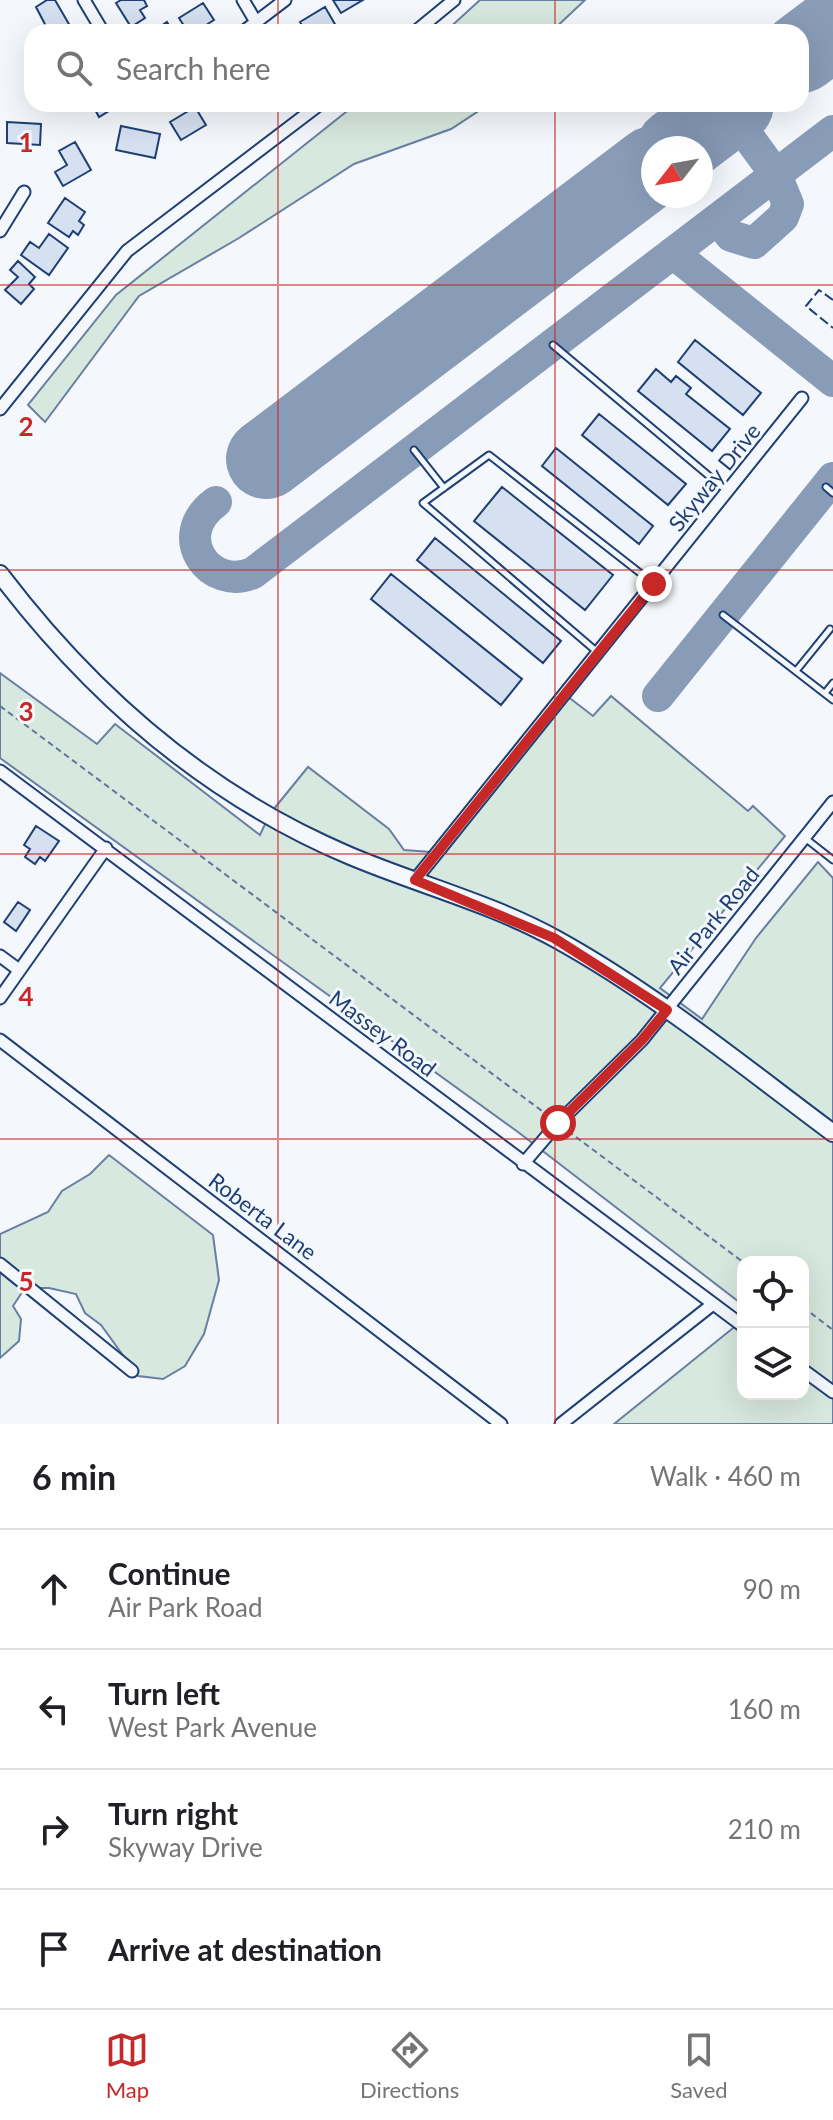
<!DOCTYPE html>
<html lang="en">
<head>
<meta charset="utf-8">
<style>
	:root { --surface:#fff; --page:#f2f2f2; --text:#202124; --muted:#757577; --line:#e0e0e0; --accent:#c62828 }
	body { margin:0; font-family:Lato,sans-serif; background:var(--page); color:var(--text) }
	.controls { position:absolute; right:24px; bottom:24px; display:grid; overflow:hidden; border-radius:16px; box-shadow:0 8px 32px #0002 }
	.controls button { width:72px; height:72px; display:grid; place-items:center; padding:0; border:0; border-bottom:2px solid var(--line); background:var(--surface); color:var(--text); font:40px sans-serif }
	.compass { position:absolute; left:641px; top:136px; width:72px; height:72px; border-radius:50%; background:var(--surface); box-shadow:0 8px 32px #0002; rotate:239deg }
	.stop { position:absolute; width:24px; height:24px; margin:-18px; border:6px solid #c62828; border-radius:50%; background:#fff }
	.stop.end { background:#c62828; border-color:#fff; box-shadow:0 2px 8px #0008 }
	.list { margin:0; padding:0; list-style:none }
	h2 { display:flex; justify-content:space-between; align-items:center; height:104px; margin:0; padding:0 32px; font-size:34px }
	h2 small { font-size:26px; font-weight:400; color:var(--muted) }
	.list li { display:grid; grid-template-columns:52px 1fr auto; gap:24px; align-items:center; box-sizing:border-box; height:120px; padding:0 32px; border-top:2px solid var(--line) }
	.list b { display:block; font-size:30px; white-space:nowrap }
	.list p { margin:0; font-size:26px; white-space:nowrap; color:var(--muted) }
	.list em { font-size:26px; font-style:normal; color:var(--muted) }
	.icon { flex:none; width:44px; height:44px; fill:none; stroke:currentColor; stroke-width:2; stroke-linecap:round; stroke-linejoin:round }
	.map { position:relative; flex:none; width:833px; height:1424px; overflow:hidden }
	.search { position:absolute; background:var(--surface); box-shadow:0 8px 32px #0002; left:24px; right:24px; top:24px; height:88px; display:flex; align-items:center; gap:20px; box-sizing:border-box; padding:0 28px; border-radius:24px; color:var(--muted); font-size:30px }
	.sheet { height:584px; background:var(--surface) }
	nav { display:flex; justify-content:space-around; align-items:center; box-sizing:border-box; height:112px; border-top:2px solid var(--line); background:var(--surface); font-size:22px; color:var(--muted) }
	nav a { display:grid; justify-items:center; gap:4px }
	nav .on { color:var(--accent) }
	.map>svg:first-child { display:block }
	.green { fill:#d7e8df; stroke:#687fa3; stroke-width:2 }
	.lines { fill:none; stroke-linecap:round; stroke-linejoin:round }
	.taxiway { stroke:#889bb7; stroke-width:32 }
	.runway { stroke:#889bb7; stroke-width:80 }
	.building { fill:#d5e0f0; stroke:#1d3f73; stroke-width:2 }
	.lane-casing { stroke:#1d3f73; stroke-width:9 }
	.street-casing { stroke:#1d3f73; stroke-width:15 }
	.secondary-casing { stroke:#1d3f73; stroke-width:20 }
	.path { stroke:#5e769c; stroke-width:2; stroke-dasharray:6 4; stroke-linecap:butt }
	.lane { stroke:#f4f7fb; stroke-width:5 }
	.street { stroke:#f4f7fb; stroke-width:11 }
	.secondary { stroke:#f4f7fb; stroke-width:16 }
	.fence { stroke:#1d3f73; stroke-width:2; stroke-dasharray:10 4; stroke-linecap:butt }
	.route { stroke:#c62828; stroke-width:10 }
	.grid { fill:none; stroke:#c62828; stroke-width:2; stroke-opacity:0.55 }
	.labels { text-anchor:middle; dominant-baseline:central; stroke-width:6; stroke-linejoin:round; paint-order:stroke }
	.street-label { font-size:22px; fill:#1d3f73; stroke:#f4f7fb }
	.grid-label { font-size:26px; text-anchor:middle; font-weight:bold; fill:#c62828; stroke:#f4f7fb; stroke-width:6; stroke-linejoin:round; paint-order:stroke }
</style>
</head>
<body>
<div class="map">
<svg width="833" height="1424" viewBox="0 0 833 1424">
	<rect width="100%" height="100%" fill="#f4f7fb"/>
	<path class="green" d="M 480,0 L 585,0 L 551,32 L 445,32 Z
		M 356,104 L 481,104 L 477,112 L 451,129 L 354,164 L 239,238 L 139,296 L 45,422 L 28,405 L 116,295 Z
		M 0,673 L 97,744 L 115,724 L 260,835 L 266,822 L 550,943 L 639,998 L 833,1141 L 833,1424 L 614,1424 L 743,1320 L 743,1394 L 803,1394 L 803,1262 L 743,1262 L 743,1305 L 518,1132 L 0,758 Z
		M 567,696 L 593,716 L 611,696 L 748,811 L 753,806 L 785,836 L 660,988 L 702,1019 L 756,938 L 818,862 L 833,878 L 833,1124 L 648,987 L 273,810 L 308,767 L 389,829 L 404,850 L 445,853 Z
		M 109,1155 L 213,1235 L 219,1280 L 204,1334 L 185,1366 L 163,1379 L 138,1376 L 101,1325 L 85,1313 L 76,1294 L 49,1288 L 25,1288 L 13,1306 L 21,1319 L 19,1341 L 0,1358 L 0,1234 L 48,1212 L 62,1191 L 90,1174 Z"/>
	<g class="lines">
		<path class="taxiway" d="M 718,219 L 731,236 L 754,243 L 783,217 L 788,204 L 776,175 L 728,109
			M 673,253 L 833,381
			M 216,502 C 169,536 210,592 253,573 L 833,131
			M 658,696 L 833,478"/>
		<path class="runway" d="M 801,53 L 833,29
			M 676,148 L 734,104
			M 266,459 L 653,166"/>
	</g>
	<path class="building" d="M 47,0 L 55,0 L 70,26 L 60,32 L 49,32 L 36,7 Z
		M 121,0 L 144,0 L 147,6 L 140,10 L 145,18 L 131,27 L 116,3 Z
		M 333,0 L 363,0 L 341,13 Z
		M 203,3 L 214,20 L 195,32 L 188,32 L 179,18 Z
		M 325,7 L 336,26 L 327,32 L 306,32 L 300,22 Z
		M 167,22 L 173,32 L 152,32 Z
		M 92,104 L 115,104 L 117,106 L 99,117 Z
		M 195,107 L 206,125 L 181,140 L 170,122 Z
		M 7,122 L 41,124 L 40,145 L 7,143 Z
		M 121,126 L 160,134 L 155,158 L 116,150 Z
		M 75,142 L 91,170 L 63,186 L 55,172 L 67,165 L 59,151 Z
		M 65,198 L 85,212 L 79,221 L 84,225 L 78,235 L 73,231 L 69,237 L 48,223 Z
		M 49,234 L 68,248 L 49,275 L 21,255 L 30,242 L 39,248 Z
		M 18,261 L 35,277 L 29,284 L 34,289 L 21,304 L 5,290 L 18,277 L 10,270 Z
		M 695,340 L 761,393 L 743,415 L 678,362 Z
		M 656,369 L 671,382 L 676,376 L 691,388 L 686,394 L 730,429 L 712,451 L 638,391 Z
		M 599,414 L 686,484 L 668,505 L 582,435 Z
		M 556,448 L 653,526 L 639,544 L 542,466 Z
		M 502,487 L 613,575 L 585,610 L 474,521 Z
		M 435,538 L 561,641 L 543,663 L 417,560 Z
		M 391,574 L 522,679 L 501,705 L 371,599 Z
		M 36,826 L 59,841 L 45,861 L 40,857 L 35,864 L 25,857 L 30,849 L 24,845 Z
		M 18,902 L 30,910 L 16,931 L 4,922 Z"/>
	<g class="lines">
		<g class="lane-casing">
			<path id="lane" d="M 553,345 L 727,491
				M 414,450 L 444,488
				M 826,487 L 833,493
				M 723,615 L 833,700
				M 596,651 L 423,503 L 489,455 L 653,583
				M 796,671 L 830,629
				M 825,693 L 833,683
				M 805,838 L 833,860"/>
		</g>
		<g class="street-casing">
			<path id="street" d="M 84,0 L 103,32
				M 243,0 L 256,22
				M 243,32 L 285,0
				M 415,32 L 454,0
				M 0,231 L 24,192
				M 0,409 L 127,251 L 320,104
				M 0,771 L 743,1326
				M 415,880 L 802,398
				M 0,956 L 19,970
				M 0,998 L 106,848
				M 0,1040 L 501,1424
				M 523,1164 L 558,1123 L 642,1040 L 833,802
				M 0,1264 L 132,1371
				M 803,1370 L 833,1392
				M 561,1424 L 713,1304"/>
		</g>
		<g class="secondary-casing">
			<path id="secondary" d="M 0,574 C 92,695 207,795 348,855 C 416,884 491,903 556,939 C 654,993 743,1066 833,1133"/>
		</g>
		<path class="path" d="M 0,706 L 550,1117
			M 568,1131 L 743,1262
			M 803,1307 L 833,1330"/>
		<use href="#lane" class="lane"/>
		<use href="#street" class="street"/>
		<use href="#secondary" class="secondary"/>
		<path class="fence" d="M 833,300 L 819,290 L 806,306 L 833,328"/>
	</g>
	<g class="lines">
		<path class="route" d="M 558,1123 L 642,1040 L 667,1010 L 554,938 L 415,880 L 654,584"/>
	</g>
	<path class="grid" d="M 278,0 L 278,32M 555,0 L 555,32M 278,104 L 278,1424M 555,104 L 555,1424M 0,285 L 833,285M 0,570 L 833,570M 0,854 L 833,854M 0,1139 L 833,1139"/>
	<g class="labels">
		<g class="street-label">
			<text transform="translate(714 477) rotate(-51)">Skyway Drive</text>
			<text transform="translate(713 920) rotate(-51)">Air Park Road</text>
			<text transform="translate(383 1033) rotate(37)">Massey Road</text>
			<text transform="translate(263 1216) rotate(37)">Roberta Lane</text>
		</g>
	</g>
	<g class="grid-label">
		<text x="26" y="152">1</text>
		<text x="26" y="436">2</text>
		<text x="26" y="721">3</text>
		<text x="26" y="1006">4</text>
		<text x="26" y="1291">5</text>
	</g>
</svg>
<div class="controls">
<button><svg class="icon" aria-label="locate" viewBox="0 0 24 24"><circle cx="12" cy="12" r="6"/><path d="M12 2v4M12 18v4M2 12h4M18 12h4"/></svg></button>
<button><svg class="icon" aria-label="layers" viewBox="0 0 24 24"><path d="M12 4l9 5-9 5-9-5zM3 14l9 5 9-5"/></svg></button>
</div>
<svg class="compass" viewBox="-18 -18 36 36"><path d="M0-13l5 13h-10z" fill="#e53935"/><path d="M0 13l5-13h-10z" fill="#757577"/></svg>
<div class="stop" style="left:558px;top:1123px"></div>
<div class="stop end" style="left:654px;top:584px"></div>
<div class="search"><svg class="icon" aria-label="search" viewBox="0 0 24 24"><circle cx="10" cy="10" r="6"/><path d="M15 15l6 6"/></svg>Search here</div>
</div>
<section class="sheet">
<h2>6 min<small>Walk · 460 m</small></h2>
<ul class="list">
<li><svg class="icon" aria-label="ahead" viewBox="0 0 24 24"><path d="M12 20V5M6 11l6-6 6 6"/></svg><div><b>Continue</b><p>Air Park Road</p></div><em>90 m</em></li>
<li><svg class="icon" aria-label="left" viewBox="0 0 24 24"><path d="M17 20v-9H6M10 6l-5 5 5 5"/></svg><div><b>Turn left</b><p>West Park Avenue</p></div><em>160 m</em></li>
<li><svg class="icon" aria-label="right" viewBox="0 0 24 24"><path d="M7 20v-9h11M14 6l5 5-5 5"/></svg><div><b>Turn right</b><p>Skyway Drive</p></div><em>210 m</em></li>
<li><svg class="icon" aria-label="arrive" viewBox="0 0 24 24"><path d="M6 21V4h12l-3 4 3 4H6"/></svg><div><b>Arrive at destination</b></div></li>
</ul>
</section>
<nav>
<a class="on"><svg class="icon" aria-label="map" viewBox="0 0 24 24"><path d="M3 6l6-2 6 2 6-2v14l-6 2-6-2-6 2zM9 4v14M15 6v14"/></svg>Map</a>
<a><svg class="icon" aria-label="directions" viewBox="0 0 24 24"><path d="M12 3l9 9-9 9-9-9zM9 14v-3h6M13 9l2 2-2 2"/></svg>Directions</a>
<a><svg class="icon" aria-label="saved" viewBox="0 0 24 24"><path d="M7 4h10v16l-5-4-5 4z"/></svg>Saved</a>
</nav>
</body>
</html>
